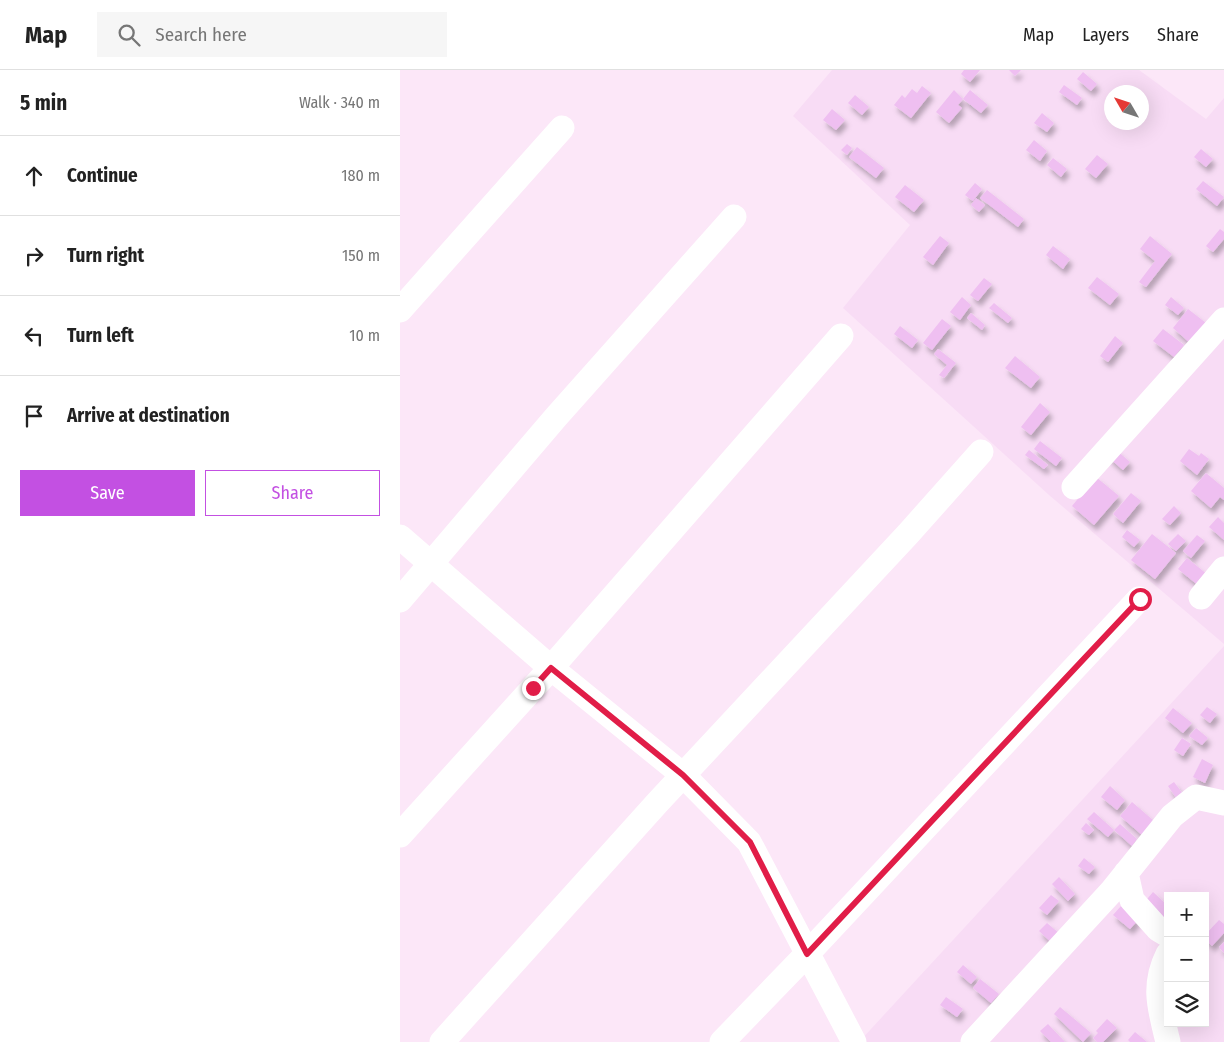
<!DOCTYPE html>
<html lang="en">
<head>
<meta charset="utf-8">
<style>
	:root { --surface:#fff; --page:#f6f6f6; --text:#222; --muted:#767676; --line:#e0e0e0; --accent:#c350e2 }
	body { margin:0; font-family:"Fira Sans Condensed",sans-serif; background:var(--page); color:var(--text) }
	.controls { position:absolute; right:15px; bottom:15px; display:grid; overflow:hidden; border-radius:0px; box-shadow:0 5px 20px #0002 }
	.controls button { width:45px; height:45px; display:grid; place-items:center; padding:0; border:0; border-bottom:1px solid var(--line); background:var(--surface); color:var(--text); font:25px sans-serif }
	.compass { position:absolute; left:704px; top:15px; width:45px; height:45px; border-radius:50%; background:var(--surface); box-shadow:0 5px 20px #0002; rotate:309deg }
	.stop { position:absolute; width:15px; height:15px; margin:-11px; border:4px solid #e11d48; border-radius:50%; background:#fff }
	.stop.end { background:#e11d48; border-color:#fff; box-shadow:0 1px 5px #0008 }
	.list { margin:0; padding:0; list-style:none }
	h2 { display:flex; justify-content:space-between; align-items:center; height:65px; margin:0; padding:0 20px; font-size:21px }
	h2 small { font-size:16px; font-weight:400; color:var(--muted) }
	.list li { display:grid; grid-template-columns:32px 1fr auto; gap:15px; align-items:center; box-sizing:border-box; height:80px; padding:0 20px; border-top:1px solid var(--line) }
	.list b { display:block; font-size:19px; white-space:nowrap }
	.list em { font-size:16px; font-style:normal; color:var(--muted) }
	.actions { display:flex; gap:10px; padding:15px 20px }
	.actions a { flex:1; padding:11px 0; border:1px solid var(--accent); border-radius:0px; text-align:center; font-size:18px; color:var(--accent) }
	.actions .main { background:var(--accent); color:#fff }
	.icon { flex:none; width:28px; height:28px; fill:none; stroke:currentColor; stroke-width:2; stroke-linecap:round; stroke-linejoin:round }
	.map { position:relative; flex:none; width:824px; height:972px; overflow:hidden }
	header { display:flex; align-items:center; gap:30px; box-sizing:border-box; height:70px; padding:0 25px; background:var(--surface); border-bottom:1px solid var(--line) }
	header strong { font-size:24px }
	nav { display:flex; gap:28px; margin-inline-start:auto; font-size:18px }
	.search { width:350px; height:45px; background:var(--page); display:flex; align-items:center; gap:12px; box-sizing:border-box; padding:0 18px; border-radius:0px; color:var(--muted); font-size:19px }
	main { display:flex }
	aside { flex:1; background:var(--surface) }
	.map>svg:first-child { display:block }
	.residential { fill:#f8dcf5; fill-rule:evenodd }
	.building { fill:#efbff1; filter:url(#shadow) }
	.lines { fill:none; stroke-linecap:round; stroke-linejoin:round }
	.minor { stroke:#fff; stroke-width:25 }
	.route { stroke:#e11d48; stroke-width:6 }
</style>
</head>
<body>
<header>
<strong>Map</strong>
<div class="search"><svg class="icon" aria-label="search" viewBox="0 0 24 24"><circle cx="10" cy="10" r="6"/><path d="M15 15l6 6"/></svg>Search here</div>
<nav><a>Map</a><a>Layers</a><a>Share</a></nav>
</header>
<main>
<aside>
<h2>5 min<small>Walk · 340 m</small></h2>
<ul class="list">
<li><svg class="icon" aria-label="ahead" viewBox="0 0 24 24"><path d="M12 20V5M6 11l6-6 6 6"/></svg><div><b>Continue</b></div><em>180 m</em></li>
<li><svg class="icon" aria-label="right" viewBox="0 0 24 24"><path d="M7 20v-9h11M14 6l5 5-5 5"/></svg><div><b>Turn right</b></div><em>150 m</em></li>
<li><svg class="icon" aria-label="left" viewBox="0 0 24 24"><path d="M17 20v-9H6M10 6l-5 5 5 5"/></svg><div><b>Turn left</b></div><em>10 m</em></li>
<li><svg class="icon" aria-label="arrive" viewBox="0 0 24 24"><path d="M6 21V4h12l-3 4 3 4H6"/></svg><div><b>Arrive at destination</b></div></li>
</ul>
<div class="actions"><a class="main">Save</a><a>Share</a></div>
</aside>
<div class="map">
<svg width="824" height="972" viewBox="0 0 824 972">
	<defs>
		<filter id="shadow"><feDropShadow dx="3" dy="5.5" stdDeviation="2.5" flood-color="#0004"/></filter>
	</defs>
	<rect width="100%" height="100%" fill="#fce7f8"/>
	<path class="residential" d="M 432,0 L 739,0 L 806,49 L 824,28 L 824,574 L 649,425 L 443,238 L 510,155 L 393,46 ZM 712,22 L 742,22 L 742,52 L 712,52 Z
		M 824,576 L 824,972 L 459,972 ZM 768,826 L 805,826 L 805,953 L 768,953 Z"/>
	<path class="building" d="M 564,0 L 580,0 L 570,12 L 561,4 Z
		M 609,0 L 621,0 L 615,6 Z
		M 683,2 L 697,14 L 691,21 L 677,9 Z
		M 664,15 L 682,28 L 677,35 L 659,22 Z
		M 522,16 L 531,23 L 511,48 L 494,35 L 502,25 L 505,28 L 512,19 L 517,23 Z
		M 554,20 L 563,29 L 570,20 L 588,35 L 581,43 L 563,29 L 558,35 L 562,38 L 549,53 L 536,42 Z
		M 455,25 L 469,37 L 462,45 L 448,33 Z
		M 432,39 L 445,50 L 436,60 L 423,50 Z
		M 642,43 L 654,53 L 647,62 L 634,53 Z
		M 634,70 L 647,81 L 640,91 L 626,80 Z
		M 447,74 L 452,78 L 447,85 L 441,80 Z
		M 457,77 L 484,98 L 476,108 L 449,87 Z
		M 801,79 L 813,89 L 806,97 L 794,87 Z
		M 697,85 L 708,94 L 696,108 L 685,99 Z
		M 653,88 L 667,99 L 661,107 L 647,95 Z
		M 803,111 L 824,127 L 817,136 L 796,119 Z
		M 575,113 L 582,119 L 573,131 L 565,125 Z
		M 505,115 L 524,130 L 514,142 L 495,127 Z
		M 587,120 L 624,149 L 618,157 L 580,128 Z
		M 576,128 L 585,135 L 579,142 L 571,135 Z
		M 820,159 L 824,162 L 824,169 L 813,182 L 806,176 Z
		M 540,166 L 549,173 L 533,195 L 523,187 Z
		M 750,166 L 772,184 L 746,217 L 739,212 L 755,191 L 740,179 Z
		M 653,176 L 670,189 L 663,199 L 646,185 Z
		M 697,207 L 719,224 L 710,235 L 688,218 Z
		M 584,208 L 592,214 L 578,231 L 570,225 Z
		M 562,227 L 571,235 L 560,250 L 550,242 Z
		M 771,227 L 784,238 L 778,245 L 765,235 Z
		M 594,233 L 612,248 L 608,253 L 589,238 Z
		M 788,239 L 806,253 L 790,273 L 773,258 Z
		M 571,243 L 585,255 L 582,260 L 567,248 Z
		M 542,249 L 551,256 L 532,280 L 523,273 Z
		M 500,256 L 518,270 L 512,278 L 494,264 Z
		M 763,259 L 784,275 L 774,287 L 753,271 Z
		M 715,266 L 723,273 L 708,292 L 700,286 Z
		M 538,279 L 556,293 L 544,308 L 539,305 L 547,295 L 534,284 Z
		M 615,286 L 640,307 L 631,318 L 605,298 Z
		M 640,333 L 650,342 L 631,365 L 621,357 Z
		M 640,371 L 662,388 L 656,396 L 634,379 Z
		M 715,379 L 730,392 L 723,400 L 708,387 Z
		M 789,379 L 799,386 L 801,383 L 809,389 L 797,405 L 780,391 Z
		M 629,380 L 648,395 L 644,399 L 625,385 Z
		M 806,403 L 824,418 L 824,430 L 820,427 L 811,438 L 791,421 Z
		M 696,407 L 719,426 L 694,455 L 672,436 Z
		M 731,423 L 741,431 L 723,453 L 713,444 Z
		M 774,436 L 781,443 L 770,455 L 762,449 Z
		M 818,447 L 824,453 L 824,470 L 809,457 Z
		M 727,460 L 740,470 L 734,477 L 722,467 Z
		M 752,464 L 776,483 L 755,509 L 731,490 Z
		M 778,464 L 786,471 L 776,481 L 768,474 Z
		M 797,465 L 805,471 L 791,488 L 783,481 Z
		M 787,488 L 808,505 L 799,516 L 778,499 Z
		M 807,637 L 817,644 L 810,653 L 800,645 Z
		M 773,638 L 792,653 L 783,663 L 765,648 Z
		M 796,658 L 808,668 L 802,675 L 789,666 Z
		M 782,668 L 791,674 L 783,686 L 774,680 Z
		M 802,689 L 813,695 L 805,713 L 793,707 Z
		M 774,712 L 786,728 L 779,732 L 768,716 Z
		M 710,716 L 725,730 L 717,740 L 701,727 Z
		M 732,732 L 754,751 L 742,765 L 720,746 Z
		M 694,742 L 714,760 L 720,754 L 737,769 L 732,776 L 714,760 L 708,767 L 687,749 Z
		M 686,753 L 694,760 L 689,765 L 681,759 Z
		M 684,788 L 695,797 L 689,804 L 678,796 Z
		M 659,807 L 675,824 L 668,831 L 652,814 Z
		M 753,822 L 768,836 L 768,852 L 743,834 Z
		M 651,825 L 659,831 L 647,845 L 639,838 Z
		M 721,836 L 738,850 L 730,859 L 713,845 Z
		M 819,850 L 824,854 L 824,863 L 812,876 L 805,869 L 805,865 Z
		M 647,853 L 660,864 L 652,873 L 639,861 Z
		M 824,872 L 824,883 L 819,877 Z
		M 563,895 L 577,907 L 571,914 L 557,902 Z
		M 580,909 L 599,924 L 591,933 L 573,918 Z
		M 546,927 L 563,939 L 557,947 L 540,935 Z
		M 660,937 L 691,963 L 683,972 L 654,944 Z
		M 707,949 L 717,958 L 703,972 L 697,972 L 693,968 L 698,963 L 696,961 Z
		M 648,954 L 665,972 L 651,972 L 640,961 Z
		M 735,962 L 747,972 L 730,972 L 728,970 Z"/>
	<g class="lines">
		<path class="minor" d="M 0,240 L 162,58
			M 674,417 L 824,250
			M 0,467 L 151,598 L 283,705 L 349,772 L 454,972
			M 801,527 L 824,499
			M 0,530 L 156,347 L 334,147
			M 0,765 L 151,598 L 441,266
			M 726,803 L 732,830 L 758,859 L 768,865
			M 768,884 C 752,916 760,939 768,972
			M 42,972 L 258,732 L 508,464 L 581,382
			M 322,972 L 407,884 L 739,529
			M 573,972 L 711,822 L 772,746 L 796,727 L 824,733"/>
	</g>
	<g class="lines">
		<path class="route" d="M 133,618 L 151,598 L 283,705 L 350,772 L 407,884 L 740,529"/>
	</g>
</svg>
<div class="controls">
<button>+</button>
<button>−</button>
<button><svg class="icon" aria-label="layers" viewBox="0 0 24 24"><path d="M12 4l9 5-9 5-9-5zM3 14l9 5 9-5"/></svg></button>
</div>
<svg class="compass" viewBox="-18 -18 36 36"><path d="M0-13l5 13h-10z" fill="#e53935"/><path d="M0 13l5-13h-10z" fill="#767676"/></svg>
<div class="stop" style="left:740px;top:529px"></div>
<div class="stop end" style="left:133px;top:618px"></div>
</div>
</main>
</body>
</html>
